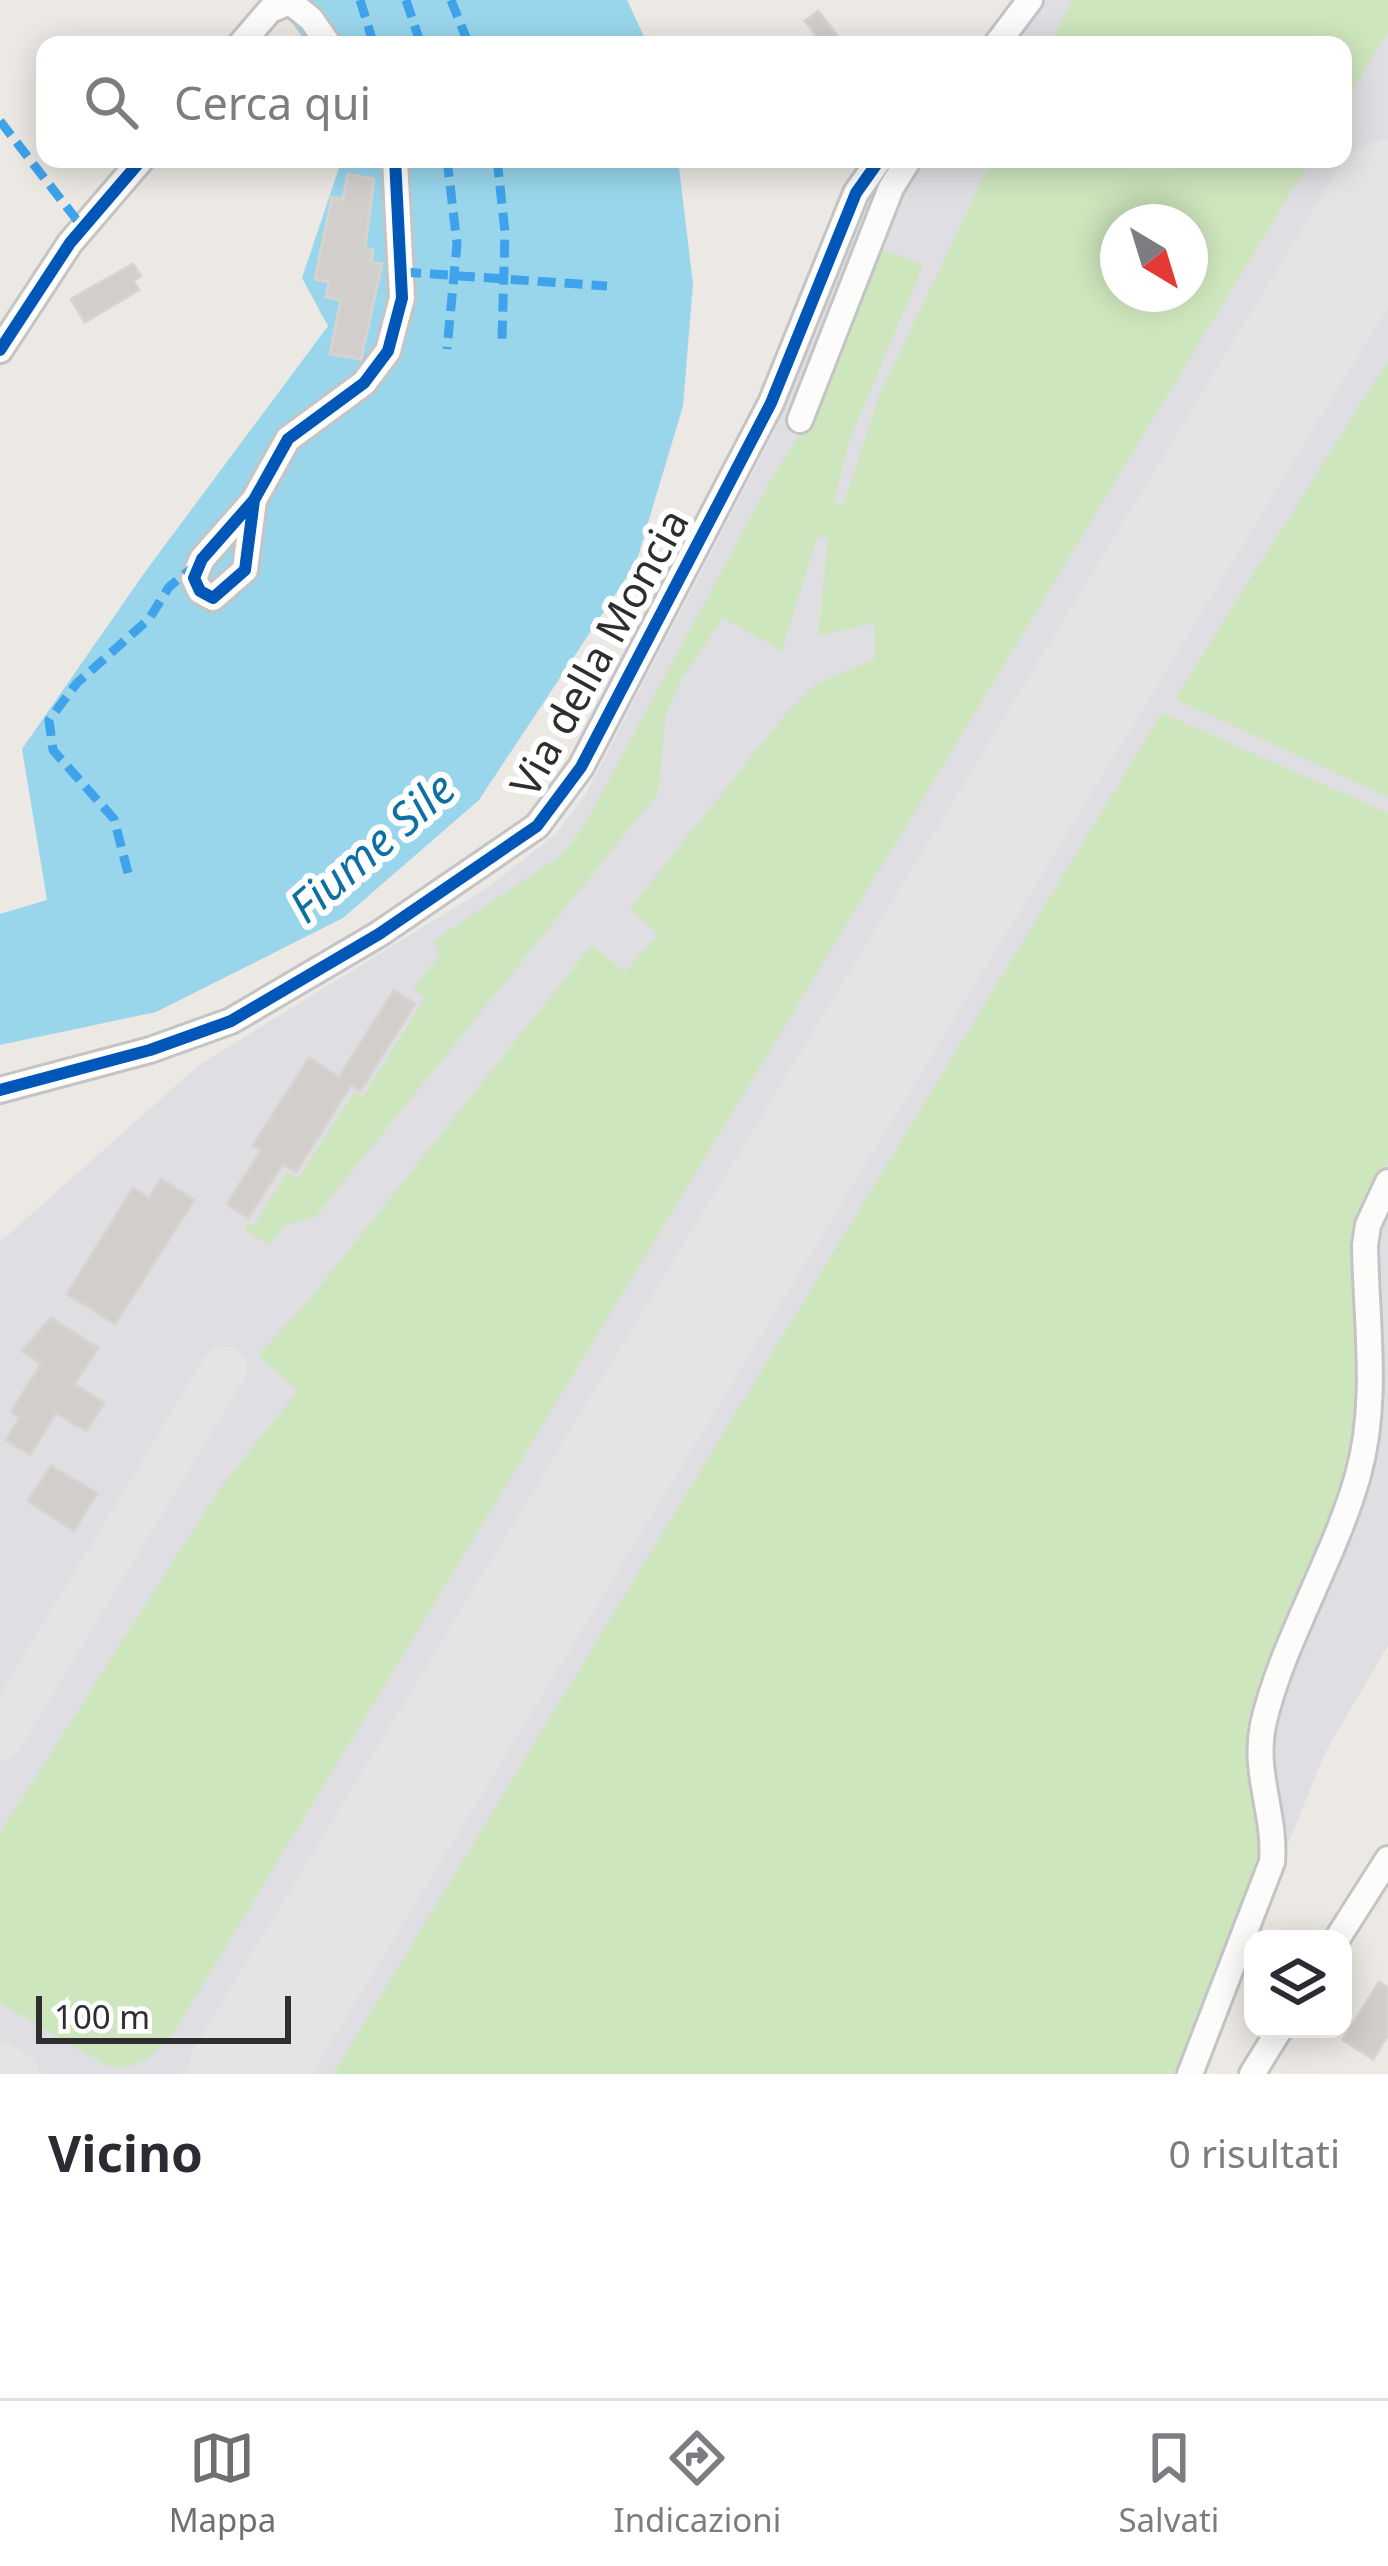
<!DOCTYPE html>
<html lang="it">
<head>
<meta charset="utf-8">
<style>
	:root { --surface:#fff; --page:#f7f7f7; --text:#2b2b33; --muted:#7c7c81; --line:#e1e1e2; --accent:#706f6e }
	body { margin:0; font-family:"Noto Sans",sans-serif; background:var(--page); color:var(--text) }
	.controls { position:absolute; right:36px; bottom:36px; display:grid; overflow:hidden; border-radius:24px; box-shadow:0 6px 30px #0003 }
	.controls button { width:108px; height:108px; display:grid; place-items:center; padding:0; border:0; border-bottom:3px solid var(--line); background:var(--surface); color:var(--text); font:60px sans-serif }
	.compass { position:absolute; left:1100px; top:204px; width:108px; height:108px; border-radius:50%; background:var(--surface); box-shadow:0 6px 30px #0003; rotate:142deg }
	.scale { position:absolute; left:36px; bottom:30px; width:255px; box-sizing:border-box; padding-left:12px; border:6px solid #2e2e2e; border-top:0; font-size:33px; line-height:42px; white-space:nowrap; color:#2e2e2e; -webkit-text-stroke:9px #fff; paint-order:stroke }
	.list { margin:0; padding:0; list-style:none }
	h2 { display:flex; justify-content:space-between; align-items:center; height:156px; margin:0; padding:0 48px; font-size:51px }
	h2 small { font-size:39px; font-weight:400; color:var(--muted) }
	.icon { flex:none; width:66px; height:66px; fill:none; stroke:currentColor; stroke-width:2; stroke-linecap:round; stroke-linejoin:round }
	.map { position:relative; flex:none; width:1388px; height:2074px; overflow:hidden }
	.search { position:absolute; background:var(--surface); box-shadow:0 6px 30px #0003; left:36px; right:36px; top:36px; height:132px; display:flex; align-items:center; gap:30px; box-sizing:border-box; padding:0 42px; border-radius:24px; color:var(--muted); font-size:45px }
	.sheet { height:324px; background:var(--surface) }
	nav { display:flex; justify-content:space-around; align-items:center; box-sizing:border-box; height:168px; border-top:3px solid var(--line); background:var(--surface); font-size:33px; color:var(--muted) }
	nav a { display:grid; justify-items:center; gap:6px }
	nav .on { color:var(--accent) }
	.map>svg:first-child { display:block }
	.airport { fill:#dfdee2; fill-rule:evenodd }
	.green { fill:#cee6be; fill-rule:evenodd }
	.water { fill:#99d6ec }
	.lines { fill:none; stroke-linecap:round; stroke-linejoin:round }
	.taxiway { stroke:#e6e4e2; stroke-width:45 }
	.runway { stroke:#e6e4e2; stroke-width:114 }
	.building { fill:#d1cecb; stroke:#d7d4d0; stroke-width:3 }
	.minor-casing { stroke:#c5c4c5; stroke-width:30 }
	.minor { stroke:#fcfcfb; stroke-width:24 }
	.quiet { stroke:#3ea3eb; stroke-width:9; stroke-dasharray:18 9; stroke-linecap:butt }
	.cycleway-casing { stroke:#fff; stroke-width:20 }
	.cycleway { stroke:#0057b8; stroke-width:12 }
	.labels { text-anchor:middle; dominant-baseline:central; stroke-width:12; stroke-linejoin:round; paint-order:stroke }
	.street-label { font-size:42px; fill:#2e2e2e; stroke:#fff }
	.water-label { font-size:45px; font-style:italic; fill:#0d6fa3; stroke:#fff }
</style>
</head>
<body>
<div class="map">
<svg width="1388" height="2074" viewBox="0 0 1388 2074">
	<rect width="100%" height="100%" fill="#ece8e4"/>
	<path class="airport" d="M 1019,0 L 1388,0 L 1388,1645 L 1324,1755 L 1195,2074 L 0,2074 L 0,1242 L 199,1065 L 488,887 L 556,834 L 585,795 L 773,434 L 859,220 L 891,159 L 1343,159 L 1343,45 L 983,45 ZM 1118,222 L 1190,222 L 1190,294 L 1118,294 Z"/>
	<path class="green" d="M 1072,0 L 1388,0 L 1388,31 L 1343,106 L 1343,45 L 1050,45 Z
		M 993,159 L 1311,159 L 182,2019 C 165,2045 143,2073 108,2066 L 0,2003 L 0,1833 L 218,1491 L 298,1391 L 258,1355 L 308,1301 L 592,945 L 625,972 L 658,934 L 630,908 L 787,712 L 816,684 L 875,659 L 874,623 L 818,636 L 828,537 L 817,537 L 782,651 L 723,618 L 681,680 L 665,718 L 659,792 L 315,1217 L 284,1226 L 270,1245 L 245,1230 L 247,1224 L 254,1226 L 286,1173 L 298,1178 L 354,1093 L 363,1096 L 425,998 L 413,988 L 440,956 L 434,941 L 558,858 L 582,830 L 774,474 L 805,426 L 875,246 L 923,265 L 850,439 L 834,503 L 844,503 L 880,393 ZM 1118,222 L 1190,222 L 1190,294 L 1118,294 Z
		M 1388,360 L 1388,797 L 1175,699 Z
		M 1162,713 L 1388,813 L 1388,1163 L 1365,1200 L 1359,1225 L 1366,1377 L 1349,1478 L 1253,1729 L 1261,1878 L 1187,2074 L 333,2074 Z"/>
	<path class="water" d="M 276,0 L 627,0 L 648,45 L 308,45 Z
		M 342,159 L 678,159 L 693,284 L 683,406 L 636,563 L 479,800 L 343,918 L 156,1012 L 0,1045 L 0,914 L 47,900 L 22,749 L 145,572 L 328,326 L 302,278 Z"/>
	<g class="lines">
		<path class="taxiway" d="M 0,1738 L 224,1369
			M 0,2064 L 16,2074"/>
		<path class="runway" d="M 245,2074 L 1388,197"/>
	</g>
	<path class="building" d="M 818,11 L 826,21 L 844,45 L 824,45 L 805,21 Z
		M 348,174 L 374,179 L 365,248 L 373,250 L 371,262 L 382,264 L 361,359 L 330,354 L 341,300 L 326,297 L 329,282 L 315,279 L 332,197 L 343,199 Z
		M 133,264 L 141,276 L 133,281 L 139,290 L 85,322 L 71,299 Z
		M 394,990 L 415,1004 L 360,1091 L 351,1085 L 296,1172 L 283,1164 L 248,1218 L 227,1204 L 261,1150 L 253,1145 L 309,1058 L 339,1077 Z
		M 161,1179 L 194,1200 L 115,1324 L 67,1294 L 133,1188 L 149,1198 Z
		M 51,1318 L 98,1348 L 74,1384 L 104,1403 L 86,1431 L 56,1413 L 30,1455 L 6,1440 L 20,1418 L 11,1412 L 41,1364 L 22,1351 Z
		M 51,1466 L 97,1493 L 74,1531 L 28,1501 Z
		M 1379,1982 L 1388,1988 L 1388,2035 L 1373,2059 L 1343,2040 Z"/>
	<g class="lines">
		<g class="minor-casing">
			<path id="minor" d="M 240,45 L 270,10 L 290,2 L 311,19 L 329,45
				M 996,45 L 1030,0
				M 0,350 L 70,243 L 142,159
				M 800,420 L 891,188 L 909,159
				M 254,500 L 245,570 L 213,598 L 200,591 L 194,578 L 202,559 L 254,500 L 288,439 L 364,383 L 388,351 L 402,298 L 395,159
				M 0,1090 L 150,1050 L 231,1021 L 379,934 L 537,826 L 581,767 L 771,403 L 856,193 L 880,159
				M 1337,1939 L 1388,1859
				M 1190,2074 L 1272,1862 C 1276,1814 1253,1774 1263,1725 C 1281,1644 1335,1558 1358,1475 C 1379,1400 1366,1322 1365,1245 L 1368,1225 L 1388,1182
				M 1252,2074 L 1280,2029"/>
		</g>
		<use href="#minor" class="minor"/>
		<path class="quiet" d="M 360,0 L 374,45
			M 406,0 L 421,45
			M 451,0 L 469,45
			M 0,121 L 83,228
			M 447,159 L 457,244 L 447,349
			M 497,159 L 505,232 L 502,339
			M 403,272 L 607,286
			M 128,873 L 114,819 L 53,750 L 49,720 L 77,683 L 149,619 L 169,587 L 198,563"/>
		<g class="cycleway-casing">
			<path id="cycleway" d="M 0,350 L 70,243 L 142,159
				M 254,500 L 245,570 L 213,598 L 200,591 L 194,578 L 202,559 L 254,500 L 288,439 L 364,383 L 388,351 L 402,298 L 395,159
				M 0,1090 L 150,1050 L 231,1021 L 379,934 L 537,826 L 581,767 L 771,403 L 856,193 L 880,159"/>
		</g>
		<use href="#cycleway" class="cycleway"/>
	</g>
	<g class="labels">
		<g class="street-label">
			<text transform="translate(598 652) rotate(-61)">Via della Moncia</text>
		</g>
		<g class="water-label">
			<text transform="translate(371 846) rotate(-41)">Fiume Sile</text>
		</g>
	</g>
</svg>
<div class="controls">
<button><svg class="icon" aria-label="layers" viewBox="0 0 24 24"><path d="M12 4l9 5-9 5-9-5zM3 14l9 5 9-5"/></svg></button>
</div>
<svg class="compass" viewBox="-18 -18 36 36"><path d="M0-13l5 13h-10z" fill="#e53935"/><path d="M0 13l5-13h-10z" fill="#7c7c81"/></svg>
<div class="scale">100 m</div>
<div class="search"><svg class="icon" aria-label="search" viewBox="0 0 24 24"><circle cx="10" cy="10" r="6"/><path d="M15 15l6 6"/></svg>Cerca qui</div>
</div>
<section class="sheet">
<h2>Vicino<small>0 risultati</small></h2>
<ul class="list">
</ul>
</section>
<nav>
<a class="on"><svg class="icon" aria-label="map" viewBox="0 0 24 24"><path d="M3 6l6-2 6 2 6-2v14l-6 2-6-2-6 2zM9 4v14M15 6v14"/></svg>Mappa</a>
<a><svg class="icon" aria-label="directions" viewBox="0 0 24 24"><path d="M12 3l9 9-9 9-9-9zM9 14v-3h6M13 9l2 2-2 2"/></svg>Indicazioni</a>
<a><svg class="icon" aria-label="saved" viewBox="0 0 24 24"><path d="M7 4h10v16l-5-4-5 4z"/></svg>Salvati</a>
</nav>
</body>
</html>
